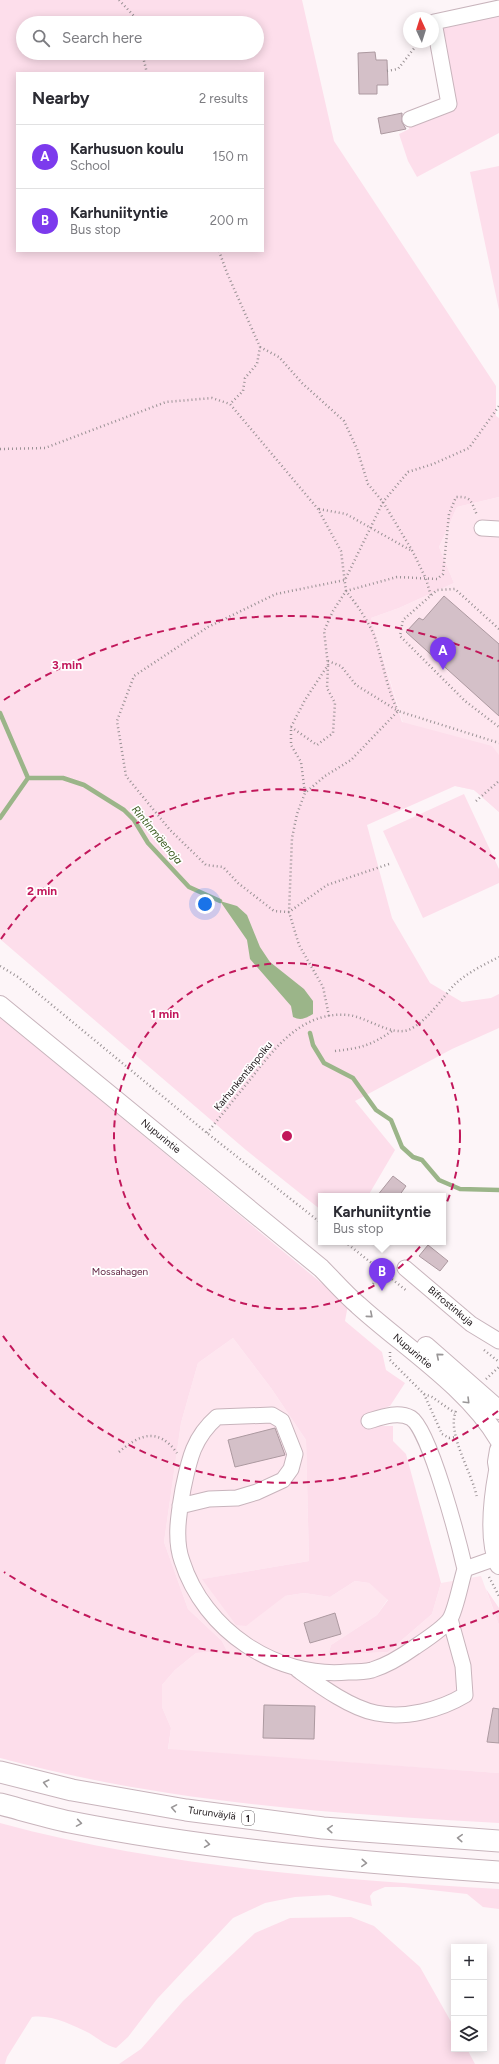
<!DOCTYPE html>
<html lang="en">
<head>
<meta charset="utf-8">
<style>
	:root { --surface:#fff; --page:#f7f7f7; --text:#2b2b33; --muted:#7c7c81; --line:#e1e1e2; --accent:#7c3aed }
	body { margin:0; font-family:Figtree,sans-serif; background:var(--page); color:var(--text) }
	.controls { position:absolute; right:12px; bottom:12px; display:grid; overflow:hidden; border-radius:0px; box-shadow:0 2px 10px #0003 }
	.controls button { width:36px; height:36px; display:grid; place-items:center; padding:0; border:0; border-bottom:1px solid var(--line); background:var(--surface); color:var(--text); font:20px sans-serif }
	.compass { position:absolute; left:403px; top:12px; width:36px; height:36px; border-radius:50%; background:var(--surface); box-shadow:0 2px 10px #0003; rotate:356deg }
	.you { position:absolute; left:205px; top:904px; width:14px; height:14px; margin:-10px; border:3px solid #fff; border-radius:50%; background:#1a73e8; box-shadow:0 0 0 6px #1a73e833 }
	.badge { display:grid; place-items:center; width:26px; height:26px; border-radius:50%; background:var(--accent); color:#fff; font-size:13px; font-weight:700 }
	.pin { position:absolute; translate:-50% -33px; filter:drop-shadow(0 1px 2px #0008) }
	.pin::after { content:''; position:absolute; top:21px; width:14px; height:12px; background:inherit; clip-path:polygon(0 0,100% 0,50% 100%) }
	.popup { position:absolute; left:318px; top:1193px; width:128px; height:52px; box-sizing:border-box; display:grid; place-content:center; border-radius:0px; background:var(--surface); filter:drop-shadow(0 1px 3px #0005); font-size:13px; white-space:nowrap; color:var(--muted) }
	.popup b { font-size:15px; color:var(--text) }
	.popup::after { content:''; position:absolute; left:50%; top:100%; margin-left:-8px; border:8px solid transparent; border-top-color:var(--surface) }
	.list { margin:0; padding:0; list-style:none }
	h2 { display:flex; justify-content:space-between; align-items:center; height:52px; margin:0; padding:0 16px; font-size:17px }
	h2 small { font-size:13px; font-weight:400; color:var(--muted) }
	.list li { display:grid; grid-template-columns:26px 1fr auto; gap:12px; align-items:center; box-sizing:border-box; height:64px; padding:0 16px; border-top:1px solid var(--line) }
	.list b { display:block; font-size:15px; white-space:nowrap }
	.list p { margin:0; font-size:13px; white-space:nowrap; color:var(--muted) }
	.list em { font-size:13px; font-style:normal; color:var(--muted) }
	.icon { flex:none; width:22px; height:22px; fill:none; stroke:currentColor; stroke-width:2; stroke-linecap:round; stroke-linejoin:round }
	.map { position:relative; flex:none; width:499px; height:2064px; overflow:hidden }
	.search { position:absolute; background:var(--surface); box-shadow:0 2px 10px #0003; left:16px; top:16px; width:248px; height:44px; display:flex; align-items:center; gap:10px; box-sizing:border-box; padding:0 14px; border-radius:22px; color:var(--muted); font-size:15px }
	.panel { position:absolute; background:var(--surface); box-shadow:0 2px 10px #0003; left:16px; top:72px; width:248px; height:180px; border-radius:0px }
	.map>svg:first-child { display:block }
	.built { fill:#fee6ef }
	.green { fill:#fddeeb; fill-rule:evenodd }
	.water { fill:#9bb589 }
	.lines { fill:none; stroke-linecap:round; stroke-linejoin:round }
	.stream { stroke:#9bb589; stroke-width:4.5 }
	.building { fill:#d4c0c8; stroke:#ac99a0 }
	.minor-casing { stroke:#c8b4bc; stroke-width:17 }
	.major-casing { stroke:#c8b4bc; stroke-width:20 }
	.highway-casing { stroke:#c8b4bc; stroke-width:23 }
	.path { stroke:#999194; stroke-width:2.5; stroke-dasharray:1 3; stroke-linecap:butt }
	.minor { stroke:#fff; stroke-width:15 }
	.major { stroke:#fff; stroke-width:18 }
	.highway { stroke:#fff; stroke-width:21 }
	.oneway { stroke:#999697 }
	.ring { fill:none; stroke:#c2185b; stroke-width:2; stroke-dasharray:7 5 }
	.labels { text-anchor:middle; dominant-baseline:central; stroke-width:3.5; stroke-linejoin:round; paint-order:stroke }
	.shield { fill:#fff; stroke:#605b5d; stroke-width:1 }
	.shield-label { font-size:9px; font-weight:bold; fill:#1c1518 }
	.street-label { font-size:10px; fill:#1c1518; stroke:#fff }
	.park-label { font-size:10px; fill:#5c1e3d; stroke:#fff }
	.water-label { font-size:11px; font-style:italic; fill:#39591c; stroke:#fff }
	.centre { fill:#c2185b; stroke:#fff; stroke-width:2 }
	.ring-label { font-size:12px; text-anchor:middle; font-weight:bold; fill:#c2185b; stroke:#fff; stroke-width:3.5; stroke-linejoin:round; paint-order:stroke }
</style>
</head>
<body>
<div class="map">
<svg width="499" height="2064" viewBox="0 0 499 2064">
	<rect width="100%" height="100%" fill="#fdf5f8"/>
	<path class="built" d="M 499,497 L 499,812 L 474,790 L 455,786 L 413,756 L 371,618 L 399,608 L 454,583 L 439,547 L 457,507 Z
		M 233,1338 L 271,1388 L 306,1440 L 309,1561 L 203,1579 L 285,1596 L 304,1593 L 330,1597 L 355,1581 L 369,1583 L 388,1599 L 377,1615 L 331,1645 L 328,1655 L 388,1652 L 432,1614 L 441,1583 L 481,1576 L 499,1625 L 499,1773 L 168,1750 L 171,1728 L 162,1707 L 162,1685 L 175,1670 L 196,1653 L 227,1651 L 222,1641 L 188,1609 L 164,1542 L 181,1423 L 198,1363 Z"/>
	<path class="green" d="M 0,0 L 302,0 L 334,141 L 496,386 L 496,416 L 499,418 L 499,497 L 457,507 L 439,547 L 454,583 L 399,608 L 371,618 L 402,722 L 492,746 L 499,755 L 499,812 L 474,790 L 455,786 L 367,825 L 392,918 L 430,983 L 462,1002 L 491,998 L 499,994 L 499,1028 L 452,1049 L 355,1101 L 395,1150 L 368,1196 L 321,1196 L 321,1210 L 246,1150 L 0,939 ZM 23,23 L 257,23 L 257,53 L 23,53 ZM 17,73 L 263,73 L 263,251 L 17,251 Z
		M 499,13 L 499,133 L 417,177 L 408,161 L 399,134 L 409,129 L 409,125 L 456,107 L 442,26 Z
		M 499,166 L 499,310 L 470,172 Z
		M 464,794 L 499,869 L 499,883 L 423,918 L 383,831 Z
		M 0,1017 L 348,1305 L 345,1321 L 382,1352 L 386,1370 L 405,1383 L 390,1406 L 365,1415 L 369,1426 L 393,1426 L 393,1441 L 406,1454 L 441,1583 L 432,1614 L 388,1652 L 328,1655 L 331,1645 L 377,1615 L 388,1600 L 369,1583 L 355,1581 L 330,1597 L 304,1593 L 285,1596 L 246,1626 L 236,1625 L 202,1579 L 309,1561 L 306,1440 L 271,1388 L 233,1338 L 198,1363 L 181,1423 L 164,1542 L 188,1609 L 222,1641 L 227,1651 L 196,1653 L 175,1670 L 162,1685 L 162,1707 L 171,1728 L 168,1749 L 499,1773 L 499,1823 C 331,1814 163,1802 0,1758 Z
		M 486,1589 L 499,1608 L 499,1625 Z
		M 0,1823 C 162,1867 332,1879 499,1889 L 499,1909 L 483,1907 L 467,1894 L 404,1887 L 385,1887 L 373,1892 L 370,1896 L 372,1906 L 329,1895 L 295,1897 L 265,1903 L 233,1918 L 157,1999 L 128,2037 L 116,2048 C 105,2045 99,2039 89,2033 C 73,2025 50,2014 32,2017 L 7,2057 L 5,2064 L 0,2064 Z
		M 351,1917 L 374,1926 L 420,1967 L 454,2027 L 454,2049 L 467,2049 L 475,2064 L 119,2064 L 141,2049 L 183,2001 L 255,1933 L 290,1918 Z"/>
	<path class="water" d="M 220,901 L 237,906 L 247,915 L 260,947 L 270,962 L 304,989 L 313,1001 L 313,1014 C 306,1018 301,1021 293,1017 L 291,1006 L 250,959 L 247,940 Z"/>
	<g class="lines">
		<path class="stream" d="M 0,713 L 28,778
			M 28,778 L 63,778 L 84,785 L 124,810 L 134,820 L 148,843 L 189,887 L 220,901
			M 0,818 L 28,778
			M 310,1033 L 313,1045 L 324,1063 L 353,1078 L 376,1110 L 391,1120 L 402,1147 L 413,1157 L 422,1160 L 439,1180 L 460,1189 L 499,1190"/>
	</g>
	<path class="building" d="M 375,52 L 376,60 L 387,60 L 388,85 L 377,85 L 377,94 L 359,94 L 358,53 Z
		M 402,113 L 402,122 L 406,129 L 381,134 L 378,118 Z
		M 444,596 L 499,644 L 499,716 L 406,632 L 419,618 L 423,620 Z
		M 393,1176 L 406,1186 L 399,1196 L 377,1196 Z
		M 428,1245 L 448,1261 L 440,1271 L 419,1256 Z
		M 275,1428 L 285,1455 L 235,1467 L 228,1440 Z
		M 335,1613 L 341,1634 L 310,1643 L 304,1623 Z
		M 264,1705 L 315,1706 L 314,1739 L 263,1738 Z
		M 493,1708 L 499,1709 L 499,1743 L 487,1742 Z"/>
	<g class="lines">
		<g class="minor-casing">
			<path id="minor" d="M 410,119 L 449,104 L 434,22 L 499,8
				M 482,528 L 499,529
				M 405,1268 L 471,1324 L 499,1341
				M 369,1421 C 382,1417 398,1411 411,1418 C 430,1430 459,1543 465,1569
				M 180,1506 L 209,1499 L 237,1498 L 257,1492 L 283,1480 L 291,1469 L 295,1454 L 282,1421 L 272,1415 L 217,1417 C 193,1438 189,1460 183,1489 C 179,1512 174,1539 182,1561 C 204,1630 276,1679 348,1672 C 356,1672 365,1672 372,1670 C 388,1665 401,1657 415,1647 C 424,1641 444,1628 450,1619 C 456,1609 461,1581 465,1569 L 496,1558
				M 298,1670 C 319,1685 350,1708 376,1713 C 405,1719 440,1710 465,1695 L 463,1666 L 450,1619"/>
		</g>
		<g class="major-casing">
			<path id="major" d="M 0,1005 L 321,1268 C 333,1280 345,1294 358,1305 C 403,1346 468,1387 499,1440
				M 426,1346 L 499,1410
				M 499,1450 L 497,1462 L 499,1474
				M 498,1471 C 493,1498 488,1540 499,1565"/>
		</g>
		<g class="highway-casing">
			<path id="highway" d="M 0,1772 L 72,1790 L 186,1810 L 323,1828 L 499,1841
				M 0,1804 C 23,1810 47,1817 70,1822 C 212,1850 355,1862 499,1872"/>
		</g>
		<path class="path" d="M 119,0 L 134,16 L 135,23
			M 142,53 L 147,73
			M 387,71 L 398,69 L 419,42
			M 219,251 L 227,273 L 260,347 L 257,364 L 245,378 L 243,391 L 230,404
			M 260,347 L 279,357 L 302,383 L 344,421 L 357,449 L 368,484 L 383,502 L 413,552 L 426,579 L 431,596
			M 0,449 L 45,448 L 166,402 L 212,398 L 230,404 L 318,509 L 341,551 L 346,591 L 333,611 L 324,631 L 328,665 L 305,700 L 291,727 L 291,745 L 301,762 L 305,793
			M 319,509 L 346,514 L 412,551
			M 499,629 L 455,589 L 437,590 L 403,620 L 400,636 L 465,701 L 499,727
			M 328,661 L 341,666 L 356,685 L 398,711
			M 398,711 C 386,687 383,661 374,635 C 367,619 357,605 346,591 L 397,577 L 437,579 L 443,574 L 449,514 L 456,497 C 472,496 471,502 477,515
			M 291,727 L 317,745 L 333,733 L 335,703 L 327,688 L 328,666
			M 476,801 L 499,781
			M 389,864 L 327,885 L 289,912 L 274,911 L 238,883 L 223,867 L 206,865 L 170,830 L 126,776 L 117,721 L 134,676 L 208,627 L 276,594 L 345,580 L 383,502 L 408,472 L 433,464 L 469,448 L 499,406
			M 0,966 L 18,977 L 207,1133 L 321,1223
			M 329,1016 L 323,987 L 299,945 L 289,912 L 292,838 L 297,814 L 305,793 L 325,776 L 351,760 L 398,711 L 499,743
			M 335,1051 C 361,1048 370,1046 392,1031
			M 207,1133 C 221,1116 235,1098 249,1081 C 274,1049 301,1011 348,1015 C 367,1017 390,1036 408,1030 C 425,1024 443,997 455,984 C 467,973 485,964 499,957
			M 345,1242 L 407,1291
			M 373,1284 L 383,1272
			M 484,1350 L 499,1362
			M 390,1352 L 390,1360 L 424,1394 L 442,1434 L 449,1438 L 456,1437
			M 486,1379 L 499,1367
			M 424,1394 L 432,1397 L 455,1413
			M 456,1411 C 446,1433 473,1474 477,1498
			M 119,1452 C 140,1434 158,1427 177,1453
			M 489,1577 L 499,1596"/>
		<use href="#minor" class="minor"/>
		<use href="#major" class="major"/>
		<use href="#highway" class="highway"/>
	</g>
	<defs><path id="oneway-chevron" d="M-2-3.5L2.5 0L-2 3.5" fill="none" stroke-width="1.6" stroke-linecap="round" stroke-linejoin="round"/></defs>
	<g class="oneway">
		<use href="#oneway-chevron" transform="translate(370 1315) rotate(40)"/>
		<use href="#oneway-chevron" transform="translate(439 1356) rotate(-140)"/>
		<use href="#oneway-chevron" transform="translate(467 1401) rotate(45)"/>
		<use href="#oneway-chevron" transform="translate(46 1783) rotate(-166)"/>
		<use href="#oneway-chevron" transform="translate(174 1808) rotate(-170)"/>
		<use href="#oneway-chevron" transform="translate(79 1823) rotate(9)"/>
		<use href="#oneway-chevron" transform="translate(330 1829) rotate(-176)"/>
		<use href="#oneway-chevron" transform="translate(460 1838) rotate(-176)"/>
		<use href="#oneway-chevron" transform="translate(207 1844) rotate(8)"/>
		<use href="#oneway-chevron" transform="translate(364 1863) rotate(4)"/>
	</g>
	<g class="ring">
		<circle cx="287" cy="1136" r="173"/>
		<path d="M498 1411A347 347 0 0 1 1 1333M1 939A347 347 0 0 1 498 861"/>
		<path d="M499 1611A520 520 0 0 1 4 1572M4 700A520 520 0 0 1 499 661"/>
	</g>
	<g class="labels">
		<rect class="shield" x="242" y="1811" width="12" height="14" rx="3"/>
		<g class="shield-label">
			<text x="248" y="1818">1</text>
		</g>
		<g class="street-label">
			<text transform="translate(243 1076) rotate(-51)">Karhunkentänpolku</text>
			<text transform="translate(161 1136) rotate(39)">Nupurintie</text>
			<text transform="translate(451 1306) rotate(40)">Bifrostinkuja</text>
			<text transform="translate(413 1351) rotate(40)">Nupurintie</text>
			<text transform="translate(212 1813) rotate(8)">Turunväylä</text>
		</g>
		<g class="park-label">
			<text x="120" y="1271">Mossahagen</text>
		</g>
		<g class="water-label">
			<text transform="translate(157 835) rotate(50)">Rintinmäenoja</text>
		</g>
	</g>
	<circle cx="287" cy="1136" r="6" class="centre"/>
	<g class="ring-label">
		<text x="67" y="669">3 min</text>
		<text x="42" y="895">2 min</text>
		<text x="165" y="1018">1 min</text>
	</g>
</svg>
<div class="controls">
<button>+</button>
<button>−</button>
<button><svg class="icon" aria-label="layers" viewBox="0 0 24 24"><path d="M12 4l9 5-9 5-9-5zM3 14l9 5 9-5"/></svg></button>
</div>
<svg class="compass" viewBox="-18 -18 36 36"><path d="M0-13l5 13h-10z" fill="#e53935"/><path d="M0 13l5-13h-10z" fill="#7c7c81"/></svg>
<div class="you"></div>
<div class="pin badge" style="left:443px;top:670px">A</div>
<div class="pin badge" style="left:382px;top:1291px">B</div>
<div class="popup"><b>Karhuniityntie</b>Bus stop</div>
<div class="search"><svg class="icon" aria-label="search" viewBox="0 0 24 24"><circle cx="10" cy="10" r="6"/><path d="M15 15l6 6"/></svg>Search here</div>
<section class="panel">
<h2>Nearby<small>2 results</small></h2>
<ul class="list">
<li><span class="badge">A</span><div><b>Karhusuon koulu</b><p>School</p></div><em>150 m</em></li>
<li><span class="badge">B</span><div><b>Karhuniityntie</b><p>Bus stop</p></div><em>200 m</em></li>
</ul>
</section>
</div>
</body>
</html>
